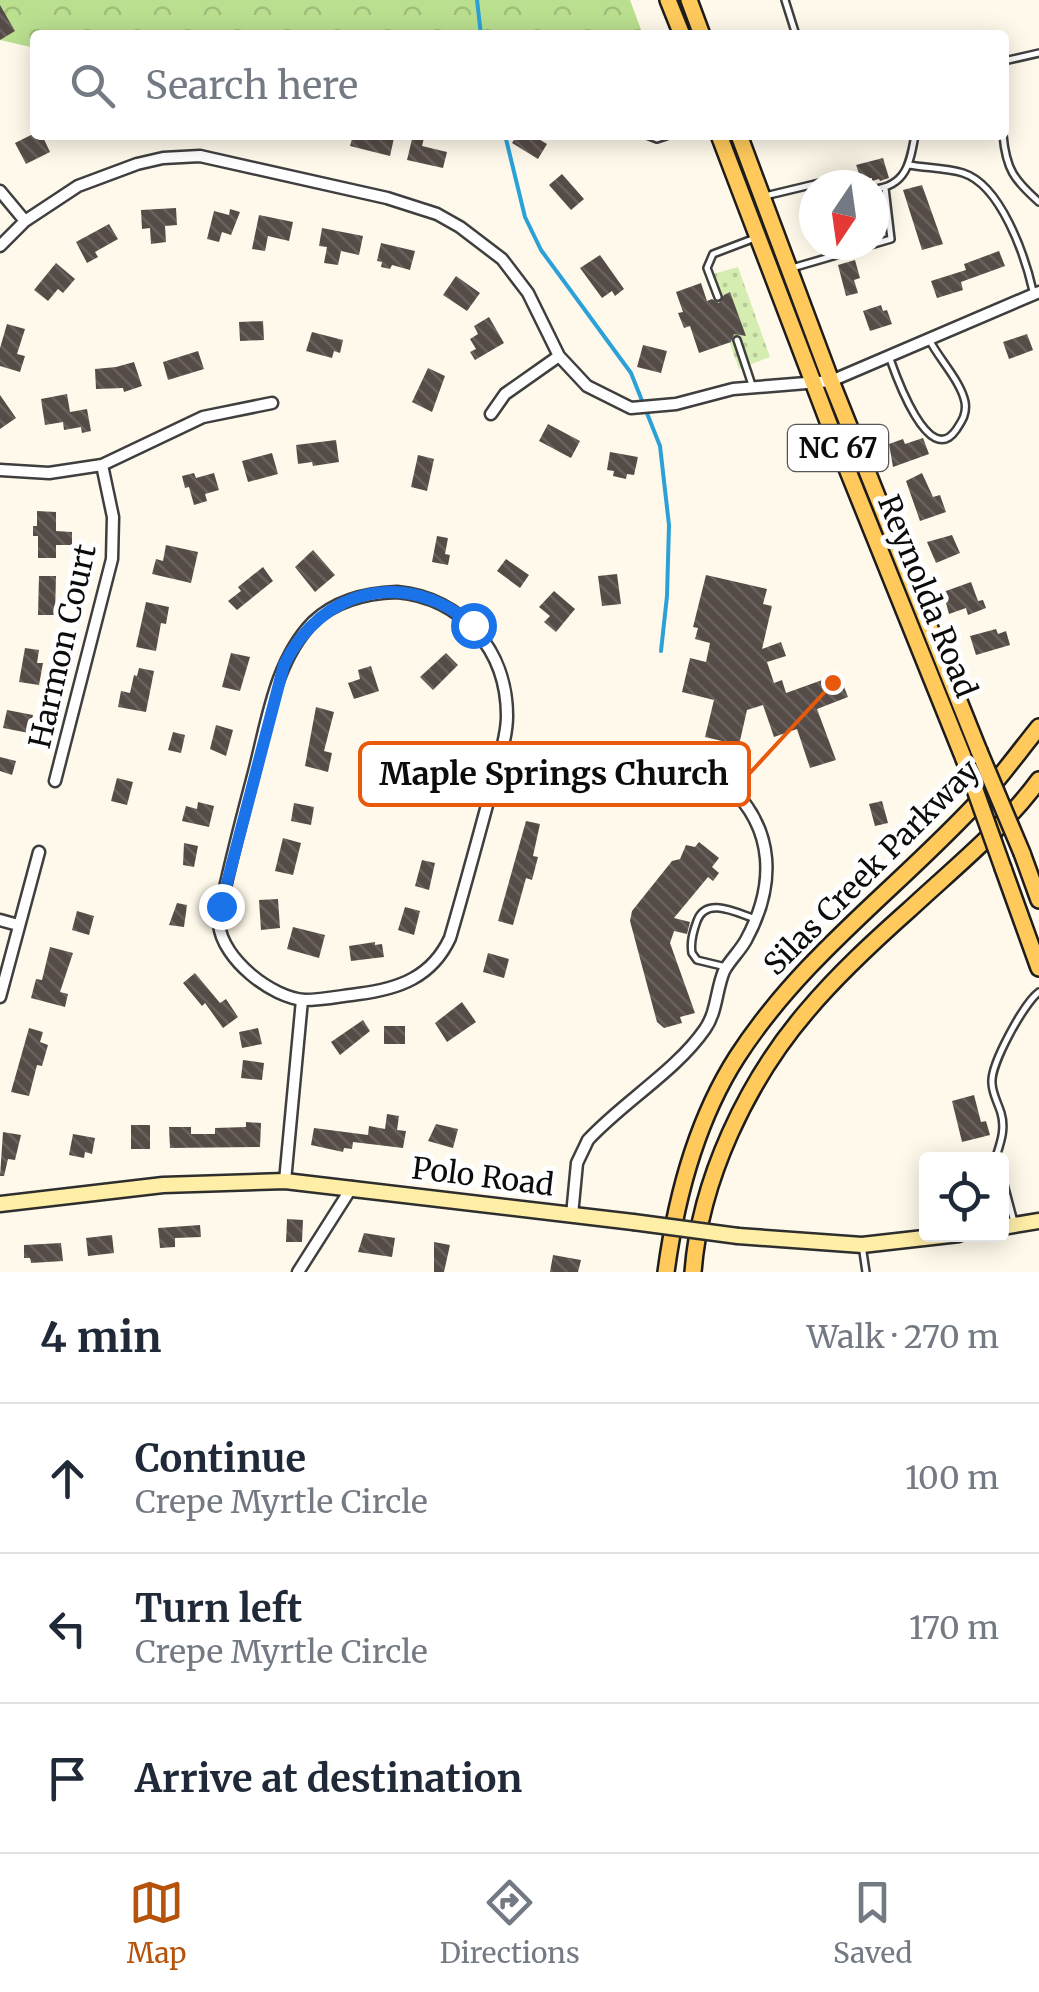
<!DOCTYPE html>
<html lang="en">
<head>
<meta charset="utf-8">
<style>
	:root { --surface:#fff; --page:#f2f2f3; --text:#1f2937; --muted:#747a83; --line:#e0e1e3; --accent:#b45309 }
	body { margin:0; font-family:Merriweather,serif; background:var(--page); color:var(--text) }
	.controls { position:absolute; right:30px; bottom:30px; display:grid; overflow:hidden; border-radius:10px; box-shadow:0 5px 25px #0003 }
	.controls button { width:90px; height:90px; display:grid; place-items:center; padding:0; border:0; border-bottom:2px solid var(--line); background:var(--surface); color:var(--text); font:50px sans-serif }
	.compass { position:absolute; left:799px; top:170px; width:90px; height:90px; border-radius:50%; background:var(--surface); box-shadow:0 5px 25px #0003; rotate:193deg }
	.stop { position:absolute; width:30px; height:30px; margin:-22px; border:8px solid #1a73e8; border-radius:50%; background:#fff }
	.stop.end { background:#1a73e8; border-color:#fff; box-shadow:0 2px 10px #0008 }
	.list { margin:0; padding:0; list-style:none }
	h2 { display:flex; justify-content:space-between; align-items:center; height:130px; margin:0; padding:0 40px; font-size:42px }
	h2 small { font-size:32px; font-weight:400; color:var(--muted) }
	.list li { display:grid; grid-template-columns:65px 1fr auto; gap:30px; align-items:center; box-sizing:border-box; height:150px; padding:0 40px; border-top:2px solid var(--line) }
	.list b { display:block; font-size:38px; white-space:nowrap }
	.list p { margin:0; font-size:32px; white-space:nowrap; color:var(--muted) }
	.list em { font-size:32px; font-style:normal; color:var(--muted) }
	.icon { flex:none; width:55px; height:55px; fill:none; stroke:currentColor; stroke-width:2; stroke-linecap:round; stroke-linejoin:round }
	.map { position:relative; flex:none; width:1039px; height:1272px; overflow:hidden }
	.search { position:absolute; background:var(--surface); box-shadow:0 5px 25px #0003; left:30px; right:30px; top:30px; height:110px; display:flex; align-items:center; gap:25px; box-sizing:border-box; padding:0 35px; border-radius:10px; color:var(--muted); font-size:38px }
	.sheet { height:580px; background:var(--surface) }
	nav { display:flex; justify-content:space-around; align-items:center; box-sizing:border-box; height:140px; border-top:2px solid var(--line); background:var(--surface); font-size:28px; color:var(--muted) }
	nav a { display:grid; justify-items:center; gap:5px }
	nav .on { color:var(--accent) }
	.map>svg:first-child { display:block }
	.forest { fill:url(#forest-crowns) }
	.garden { fill:url(#garden-dots) }
	.lines { fill:none; stroke-linecap:round; stroke-linejoin:round }
	.stream { stroke:#2ca1d8; stroke-width:4 }
	.building { fill:url(#building-back-hatch) }
	.lane-casing { stroke:#3f3f3f; stroke-width:10 }
	.street-casing { stroke:#3f3f3f; stroke-width:15 }
	.secondary-casing { stroke:#2e2e2e; stroke-width:19 }
	.primary-casing { stroke:#1d1d1d; stroke-width:20 }
	.lane { stroke:#fff; stroke-width:5 }
	.street { stroke:#fff; stroke-width:10 }
	.secondary { stroke:#ffeea6; stroke-width:14 }
	.primary { stroke:#ffca5b; stroke-width:15 }
	.secondary-bridge-casing { stroke:#2e2e2e; stroke-width:19; stroke-linecap:butt }
	.primary-bridge-casing { stroke:#1d1d1d; stroke-width:20; stroke-linecap:butt }
	.secondary-bridge { stroke:#ffeea6; stroke-width:14 }
	.primary-bridge { stroke:#ffca5b; stroke-width:15 }
	.route { stroke:#1a73e8; stroke-width:12 }
	.labels { text-anchor:middle; dominant-baseline:central; stroke-width:10; stroke-linejoin:round; paint-order:stroke }
	.shield { fill:#fff; stroke:#555; stroke-width:2.5 }
	.shield-label { font-size:28px; font-weight:bold; fill:#0c0c0c }
	.street-label { font-size:30px; fill:#0c0c0c; stroke:#fff }
	.leader { fill:none; stroke:#e8590c; stroke-width:4 }
	.callout-dot { fill:#e8590c; stroke:#fff; stroke-width:4 }
	.callout { fill:#fff; stroke:#e8590c; stroke-width:4 }
	.callout-label { font-size:32px; text-anchor:middle; font-weight:bold; fill:#0c0c0c }
</style>
</head>
<body>
<div class="map">
<svg width="1039" height="1272" viewBox="0 0 1039 1272">
	<defs>
		<pattern id="forest-crowns" width="20" height="18" patternUnits="userSpaceOnUse" patternTransform="scale(2.5)"><rect width="20" height="18" fill="#b9df8f"/><path d="M2 6a3 3 0 1 1 6 0M12 15a3 3 0 1 1 6 0" fill="none" stroke="#9ebe7a"/></pattern>
		<pattern id="garden-dots" width="8" height="8" patternUnits="userSpaceOnUse" patternTransform="scale(2.5)"><rect width="8" height="8" fill="#d5edb1"/><path d="M2 2h.1M6 6h.1" fill="none" stroke="#b6ca97" stroke-width="1.8" stroke-linecap="round"/></pattern>
		<pattern id="building-back-hatch" width="6" height="6" patternUnits="userSpaceOnUse" patternTransform="scale(2.5)"><rect width="6" height="6" fill="#564c47"/><path d="M-1 5l2 2M0 0l6 6M5-1l2 2" fill="none" stroke="#69615d"/></pattern>
	</defs>
	<rect width="100%" height="100%" fill="#fff9eb"/>
	<path class="forest" d="M 0,0 L 630,0 L 643,35 L 35,35 L 35,48 L 0,40 Z"/>
	<path class="garden" d="M 738,267 L 770,357 L 739,369 L 706,276 Z"/>
	<g class="lines">
		<path class="stream" d="M 477,0 L 481,35
			M 505,135 L 525,217 L 541,250 L 631,373 L 660,446 L 669,525 L 667,596 L 661,651"/>
	</g>
	<path class="building" d="M 0,5 L 15,31 L 0,40 Z
		M 31,135 L 42,135 L 50,152 L 26,164 L 15,143 Z
		M 353,135 L 394,138 L 390,156 L 350,146 Z
		M 413,135 L 424,138 L 422,146 L 447,152 L 443,168 L 407,160 Z
		M 517,135 L 532,135 L 547,144 L 538,159 L 512,143 Z
		M 883,158 L 889,178 L 880,181 L 879,179 L 872,181 L 872,178 L 861,179 L 856,165 Z
		M 562,174 L 584,199 L 571,210 L 549,185 Z
		M 922,185 L 943,244 L 922,250 L 903,190 Z
		M 176,208 L 177,225 L 165,226 L 166,242 L 151,244 L 150,228 L 142,229 L 141,210 Z
		M 230,209 L 240,212 L 231,235 L 222,232 L 219,242 L 207,239 L 214,211 L 229,215 Z
		M 259,215 L 293,222 L 289,241 L 268,236 L 265,251 L 252,249 Z
		M 109,224 L 118,239 L 95,252 L 98,257 L 87,263 L 76,242 Z
		M 322,228 L 363,236 L 359,255 L 341,251 L 338,265 L 324,263 L 327,247 L 319,246 Z
		M 381,243 L 415,251 L 410,270 L 392,265 L 390,269 L 381,267 L 382,262 L 377,261 Z
		M 999,251 L 1005,266 L 961,282 L 963,290 L 937,298 L 931,281 L 966,270 L 964,264 Z
		M 600,255 L 624,289 L 615,296 L 612,291 L 602,298 L 580,268 Z
		M 855,260 L 860,278 L 854,280 L 858,293 L 846,296 L 838,265 Z
		M 56,263 L 75,279 L 63,293 L 58,289 L 48,301 L 34,290 Z
		M 456,276 L 480,293 L 467,311 L 443,295 Z
		M 701,283 L 707,301 L 712,299 L 719,303 L 724,295 L 730,292 L 746,336 L 734,334 L 731,342 L 699,353 L 690,326 L 684,328 L 678,313 L 683,312 L 676,292 Z
		M 881,305 L 883,311 L 887,310 L 892,324 L 870,331 L 863,311 Z
		M 489,317 L 504,343 L 475,360 L 470,352 L 476,349 L 470,339 L 478,334 L 474,326 Z
		M 263,321 L 264,340 L 240,341 L 239,322 Z
		M 7,324 L 25,329 L 17,354 L 25,356 L 20,372 L 0,366 L 0,348 Z
		M 312,332 L 343,340 L 340,353 L 334,351 L 332,358 L 306,351 Z
		M 1027,334 L 1033,350 L 1009,359 L 1003,342 Z
		M 643,345 L 667,351 L 661,373 L 637,367 Z
		M 198,351 L 204,369 L 168,380 L 163,362 Z
		M 134,362 L 142,386 L 124,392 L 123,388 L 96,389 L 95,369 L 116,367 Z
		M 428,368 L 445,376 L 432,412 L 412,402 Z
		M 67,394 L 70,412 L 87,409 L 91,431 L 82,433 L 81,427 L 64,430 L 63,422 L 45,425 L 41,399 Z
		M 0,395 L 16,418 L 0,429 Z
		M 548,424 L 580,441 L 571,458 L 539,441 Z
		M 923,438 L 929,454 L 893,467 L 889,444 L 903,439 L 905,444 Z
		M 336,440 L 339,462 L 313,466 L 312,462 L 298,464 L 296,445 Z
		M 610,452 L 638,457 L 634,475 L 627,474 L 626,479 L 613,476 L 614,471 L 607,470 Z
		M 272,453 L 278,474 L 248,482 L 242,461 Z
		M 418,455 L 434,459 L 427,491 L 411,487 Z
		M 194,473 L 196,478 L 214,473 L 219,490 L 205,494 L 207,501 L 194,505 L 189,487 L 185,488 L 182,476 Z
		M 922,473 L 933,497 L 940,495 L 946,512 L 920,521 L 906,481 Z
		M 37,511 L 56,512 L 56,531 L 72,532 L 72,545 L 56,545 L 56,558 L 38,558 L 38,536 L 33,536 L 33,526 L 37,526 Z
		M 952,535 L 960,553 L 936,563 L 927,542 Z
		M 437,536 L 448,538 L 445,554 L 450,555 L 448,565 L 432,562 Z
		M 166,545 L 198,552 L 191,583 L 152,574 L 156,559 L 163,561 Z
		M 313,550 L 335,575 L 315,592 L 295,567 Z
		M 506,559 L 529,575 L 520,588 L 497,571 Z
		M 263,567 L 273,581 L 237,610 L 228,601 L 241,591 L 238,587 Z
		M 617,574 L 621,604 L 602,606 L 598,576 Z
		M 706,575 L 767,589 L 763,604 L 772,606 L 762,649 L 781,642 L 786,656 L 767,662 L 774,683 L 782,680 L 786,693 L 839,674 L 848,697 L 817,709 L 836,760 L 810,768 L 797,729 L 774,737 L 763,705 L 747,710 L 739,745 L 705,737 L 714,700 L 682,692 L 690,658 L 706,662 L 710,643 L 695,639 L 698,628 L 693,627 Z
		M 39,576 L 56,576 L 55,615 L 38,615 Z
		M 971,582 L 978,601 L 983,600 L 986,608 L 968,615 L 966,608 L 949,614 L 943,592 Z
		M 554,591 L 575,609 L 556,632 L 544,622 L 550,616 L 539,607 Z
		M 146,602 L 169,607 L 166,624 L 161,623 L 156,651 L 136,647 Z
		M 996,629 L 998,634 L 1006,631 L 1010,645 L 976,655 L 970,636 Z
		M 25,648 L 39,650 L 37,663 L 43,663 L 39,685 L 19,682 Z
		M 231,653 L 250,657 L 240,691 L 222,687 Z
		M 446,653 L 458,665 L 433,690 L 420,677 Z
		M 371,666 L 379,691 L 354,699 L 348,683 L 360,679 L 358,670 Z
		M 139,668 L 154,671 L 146,712 L 118,707 L 121,691 L 130,693 L 134,675 L 137,676 Z
		M 316,707 L 334,712 L 324,751 L 332,753 L 328,772 L 305,766 Z
		M 7,710 L 33,715 L 29,733 L 3,728 Z
		M 216,725 L 233,730 L 226,756 L 210,749 Z
		M 173,732 L 185,735 L 181,753 L 168,750 Z
		M 0,757 L 16,761 L 12,775 L 0,771 Z
		M 117,778 L 133,782 L 127,805 L 111,801 Z
		M 882,801 L 888,823 L 875,826 L 869,804 Z
		M 198,802 L 214,806 L 209,827 L 182,821 L 186,806 L 197,809 Z
		M 294,803 L 314,807 L 311,825 L 291,821 Z
		M 526,821 L 540,824 L 533,856 L 538,857 L 532,880 L 526,878 L 513,925 L 498,921 Z
		M 283,838 L 301,843 L 293,875 L 275,871 Z
		M 699,842 L 719,858 L 712,867 L 719,873 L 713,881 L 708,877 L 674,918 L 690,922 L 687,934 L 674,931 L 670,943 L 695,1013 L 680,1017 L 682,1023 L 664,1028 L 657,1022 L 630,921 L 632,911 L 672,861 L 680,859 L 686,845 L 695,847 Z
		M 184,843 L 198,846 L 194,867 L 183,865 Z
		M 422,860 L 435,863 L 429,890 L 415,886 Z
		M 278,899 L 280,928 L 261,930 L 259,900 Z
		M 177,903 L 187,905 L 184,927 L 169,925 Z
		M 405,907 L 420,911 L 414,935 L 398,930 Z
		M 77,911 L 94,916 L 89,935 L 72,930 Z
		M 293,927 L 325,935 L 319,958 L 287,949 Z
		M 375,942 L 375,945 L 382,944 L 384,957 L 351,961 L 349,946 Z
		M 50,947 L 73,953 L 60,992 L 68,994 L 65,1007 L 31,998 L 36,979 L 42,980 Z
		M 488,953 L 509,959 L 504,978 L 483,972 Z
		M 195,973 L 220,1003 L 226,999 L 238,1017 L 223,1028 L 205,1003 L 202,1006 L 183,983 Z
		M 462,1002 L 476,1022 L 447,1042 L 435,1023 Z
		M 363,1020 L 370,1031 L 340,1055 L 331,1042 Z
		M 384,1026 L 405,1026 L 405,1044 L 384,1044 Z
		M 29,1028 L 43,1032 L 40,1042 L 48,1045 L 42,1066 L 37,1065 L 29,1096 L 11,1092 Z
		M 258,1028 L 262,1044 L 242,1048 L 239,1032 Z
		M 243,1060 L 264,1063 L 262,1080 L 241,1078 Z
		M 974,1095 L 981,1122 L 986,1121 L 990,1135 L 962,1142 L 952,1101 Z
		M 387,1114 L 399,1116 L 397,1130 L 406,1131 L 403,1148 L 353,1142 L 352,1149 L 344,1148 L 343,1152 L 311,1145 L 314,1128 L 368,1135 L 369,1126 L 385,1129 Z
		M 246,1122 L 261,1123 L 260,1147 L 170,1148 L 169,1127 L 191,1127 L 191,1134 L 215,1134 L 215,1128 L 246,1127 Z
		M 436,1124 L 458,1129 L 453,1148 L 428,1141 Z
		M 131,1125 L 150,1125 L 150,1149 L 131,1149 Z
		M 3,1132 L 21,1135 L 15,1160 L 8,1159 L 4,1176 L 0,1176 Z
		M 73,1134 L 95,1138 L 92,1154 L 85,1152 L 84,1158 L 69,1155 Z
		M 287,1219 L 303,1220 L 302,1242 L 286,1242 Z
		M 200,1225 L 201,1237 L 175,1238 L 175,1247 L 160,1248 L 158,1228 Z
		M 364,1233 L 395,1238 L 392,1257 L 358,1252 Z
		M 112,1235 L 114,1253 L 88,1256 L 86,1238 Z
		M 434,1242 L 450,1245 L 444,1272 L 434,1272 Z
		M 61,1243 L 63,1261 L 31,1263 L 30,1258 L 24,1258 L 24,1245 Z
		M 553,1255 L 581,1260 L 578,1272 L 550,1272 Z"/>
	<g class="lines">
		<g class="lane-casing">
			<path id="lane" d="M 785,0 L 796,35
				M 1004,61 L 1039,53
				M 647,135 L 657,139 L 669,135
				M 1003,135 C 1006,169 1014,180 1039,202
				M 909,165 C 926,168 946,168 963,173 C 1001,185 1025,256 1033,291
				M 874,189 C 906,186 910,163 915,135
				M 765,196 L 840,178 L 852,180 L 858,185
				M 874,244 L 891,239 L 885,188
				M 792,268 L 871,245
				M 718,297 L 707,268 L 713,254 L 755,238
				M 737,340 L 752,385
				M 890,359 C 896,376 929,469 956,430 C 962,421 967,414 965,402 C 961,382 940,360 930,341
				M 726,967 L 697,960 L 692,953 C 690,942 693,932 697,921 C 706,896 737,913 755,919
				M 995,1160 C 1000,1144 1006,1130 1001,1113 C 998,1103 992,1093 992,1083 C 990,1065 1024,1003 1039,992
				M 1002,1177 L 1014,1222
				M 862,1245 L 866,1272"/>
		</g>
		<g class="street-casing">
			<path id="street" d="M 0,191 L 25,221
				M 0,246 L 25,221 L 78,186 L 137,164 L 163,158 L 200,156 L 387,198 L 437,214 L 460,227 L 502,259 L 528,293 L 559,356 L 587,386 L 631,408 L 676,404 L 733,389 L 831,381 L 1039,292
				M 491,414 L 505,394 L 559,356
				M 0,470 L 49,473 L 102,465 L 203,417 L 272,403
				M 397,592 C 462,598 507,650 507,716 C 507,738 498,762 493,783 C 479,835 465,887 450,938 C 432,977 399,989 358,994 C 341,996 322,1000 305,1000 C 272,998 222,959 219,924 C 218,909 224,893 227,879 C 235,845 244,810 253,776 C 267,724 274,662 313,622 C 336,600 366,593 397,592 Z
				M 55,781 L 112,559 L 113,517 L 102,465
				M 0,920 L 18,925
				M 0,997 L 39,852
				M 285,1181 L 302,1000
				M 572,1215 L 577,1163 L 588,1140 C 623,1102 676,1071 705,1029 C 717,1012 716,990 724,971 C 730,960 740,951 746,940 C 776,885 775,829 729,786
				M 298,1272 L 352,1187"/>
		</g>
		<g class="secondary-casing">
			<path id="secondary" d="M 0,1204 L 163,1185 L 285,1181 L 633,1222
				M 1002,1227 L 1039,1221
				M 738,1236 L 862,1245 L 959,1234"/>
		</g>
		<g class="primary-casing">
			<path id="primary" d="M 668,0 L 682,35
				M 689,0 L 702,35
				M 719,135 L 829,424 L 964,759
				M 739,135 L 831,381 L 979,751
				M 1022,853 L 1039,900
				M 1003,868 L 1039,968
				M 666,1272 C 676,1198 696,1121 737,1057 C 804,953 905,883 987,792 C 1005,771 1022,748 1039,727
				M 693,1272 C 700,1180 747,1081 807,1011 C 838,974 874,941 910,909 C 954,868 1003,829 1039,780"/>
		</g>
		<use href="#lane" class="lane"/>
		<use href="#street" class="street"/>
		<use href="#secondary" class="secondary"/>
		<use href="#primary" class="primary"/>
		<g class="secondary-bridge-casing">
			<path id="secondary-bridge" d="M 633,1222 L 738,1236"/>
		</g>
		<g class="primary-bridge-casing">
			<path id="primary-bridge" d="M 979,751 L 1022,853
				M 964,759 L 1003,868"/>
		</g>
		<use href="#secondary-bridge" class="secondary-bridge"/>
		<use href="#primary-bridge" class="primary-bridge"/>
	</g>
	<g class="lines">
		<path class="route" d="M 221,906 L 284,665 C 322,587 407,568 473,625"/>
	</g>
	<g class="labels">
		<rect class="shield" x="788" y="425" width="100" height="46" rx="8"/>
		<g class="shield-label">
			<text x="838" y="448">NC 67</text>
		</g>
		<g class="street-label">
			<text transform="translate(928 596) rotate(68)">Reynolda Road</text>
			<text transform="translate(62 646) rotate(-77)">Harmon Court</text>
			<text transform="translate(871 867) rotate(-45)">Silas Creek Parkway</text>
			<text transform="translate(483 1176) rotate(7)">Polo Road</text>
		</g>
	</g>
	<path class="leader" d="M833 683L749 774"/>
	<circle class="callout-dot" cx="833" cy="683" r="10"/>
	<rect class="callout" x="360" y="743" width="389" height="62" rx="10"/>
	<g class="callout-label">
		<text x="554" y="785">Maple Springs Church</text>
	</g>
</svg>
<div class="controls">
<button><svg class="icon" aria-label="locate" viewBox="0 0 24 24"><circle cx="12" cy="12" r="6"/><path d="M12 2v4M12 18v4M2 12h4M18 12h4"/></svg></button>
</div>
<svg class="compass" viewBox="-18 -18 36 36"><path d="M0-13l5 13h-10z" fill="#e53935"/><path d="M0 13l5-13h-10z" fill="#747a83"/></svg>
<div class="stop" style="left:473px;top:625px"></div>
<div class="stop end" style="left:221px;top:906px"></div>
<div class="search"><svg class="icon" aria-label="search" viewBox="0 0 24 24"><circle cx="10" cy="10" r="6"/><path d="M15 15l6 6"/></svg>Search here</div>
</div>
<section class="sheet">
<h2>4 min<small>Walk · 270 m</small></h2>
<ul class="list">
<li><svg class="icon" aria-label="ahead" viewBox="0 0 24 24"><path d="M12 20V5M6 11l6-6 6 6"/></svg><div><b>Continue</b><p>Crepe Myrtle Circle</p></div><em>100 m</em></li>
<li><svg class="icon" aria-label="left" viewBox="0 0 24 24"><path d="M17 20v-9H6M10 6l-5 5 5 5"/></svg><div><b>Turn left</b><p>Crepe Myrtle Circle</p></div><em>170 m</em></li>
<li><svg class="icon" aria-label="arrive" viewBox="0 0 24 24"><path d="M6 21V4h12l-3 4 3 4H6"/></svg><div><b>Arrive at destination</b></div></li>
</ul>
</section>
<nav>
<a class="on"><svg class="icon" aria-label="map" viewBox="0 0 24 24"><path d="M3 6l6-2 6 2 6-2v14l-6 2-6-2-6 2zM9 4v14M15 6v14"/></svg>Map</a>
<a><svg class="icon" aria-label="directions" viewBox="0 0 24 24"><path d="M12 3l9 9-9 9-9-9zM9 14v-3h6M13 9l2 2-2 2"/></svg>Directions</a>
<a><svg class="icon" aria-label="saved" viewBox="0 0 24 24"><path d="M7 4h10v16l-5-4-5 4z"/></svg>Saved</a>
</nav>
</body>
</html>
